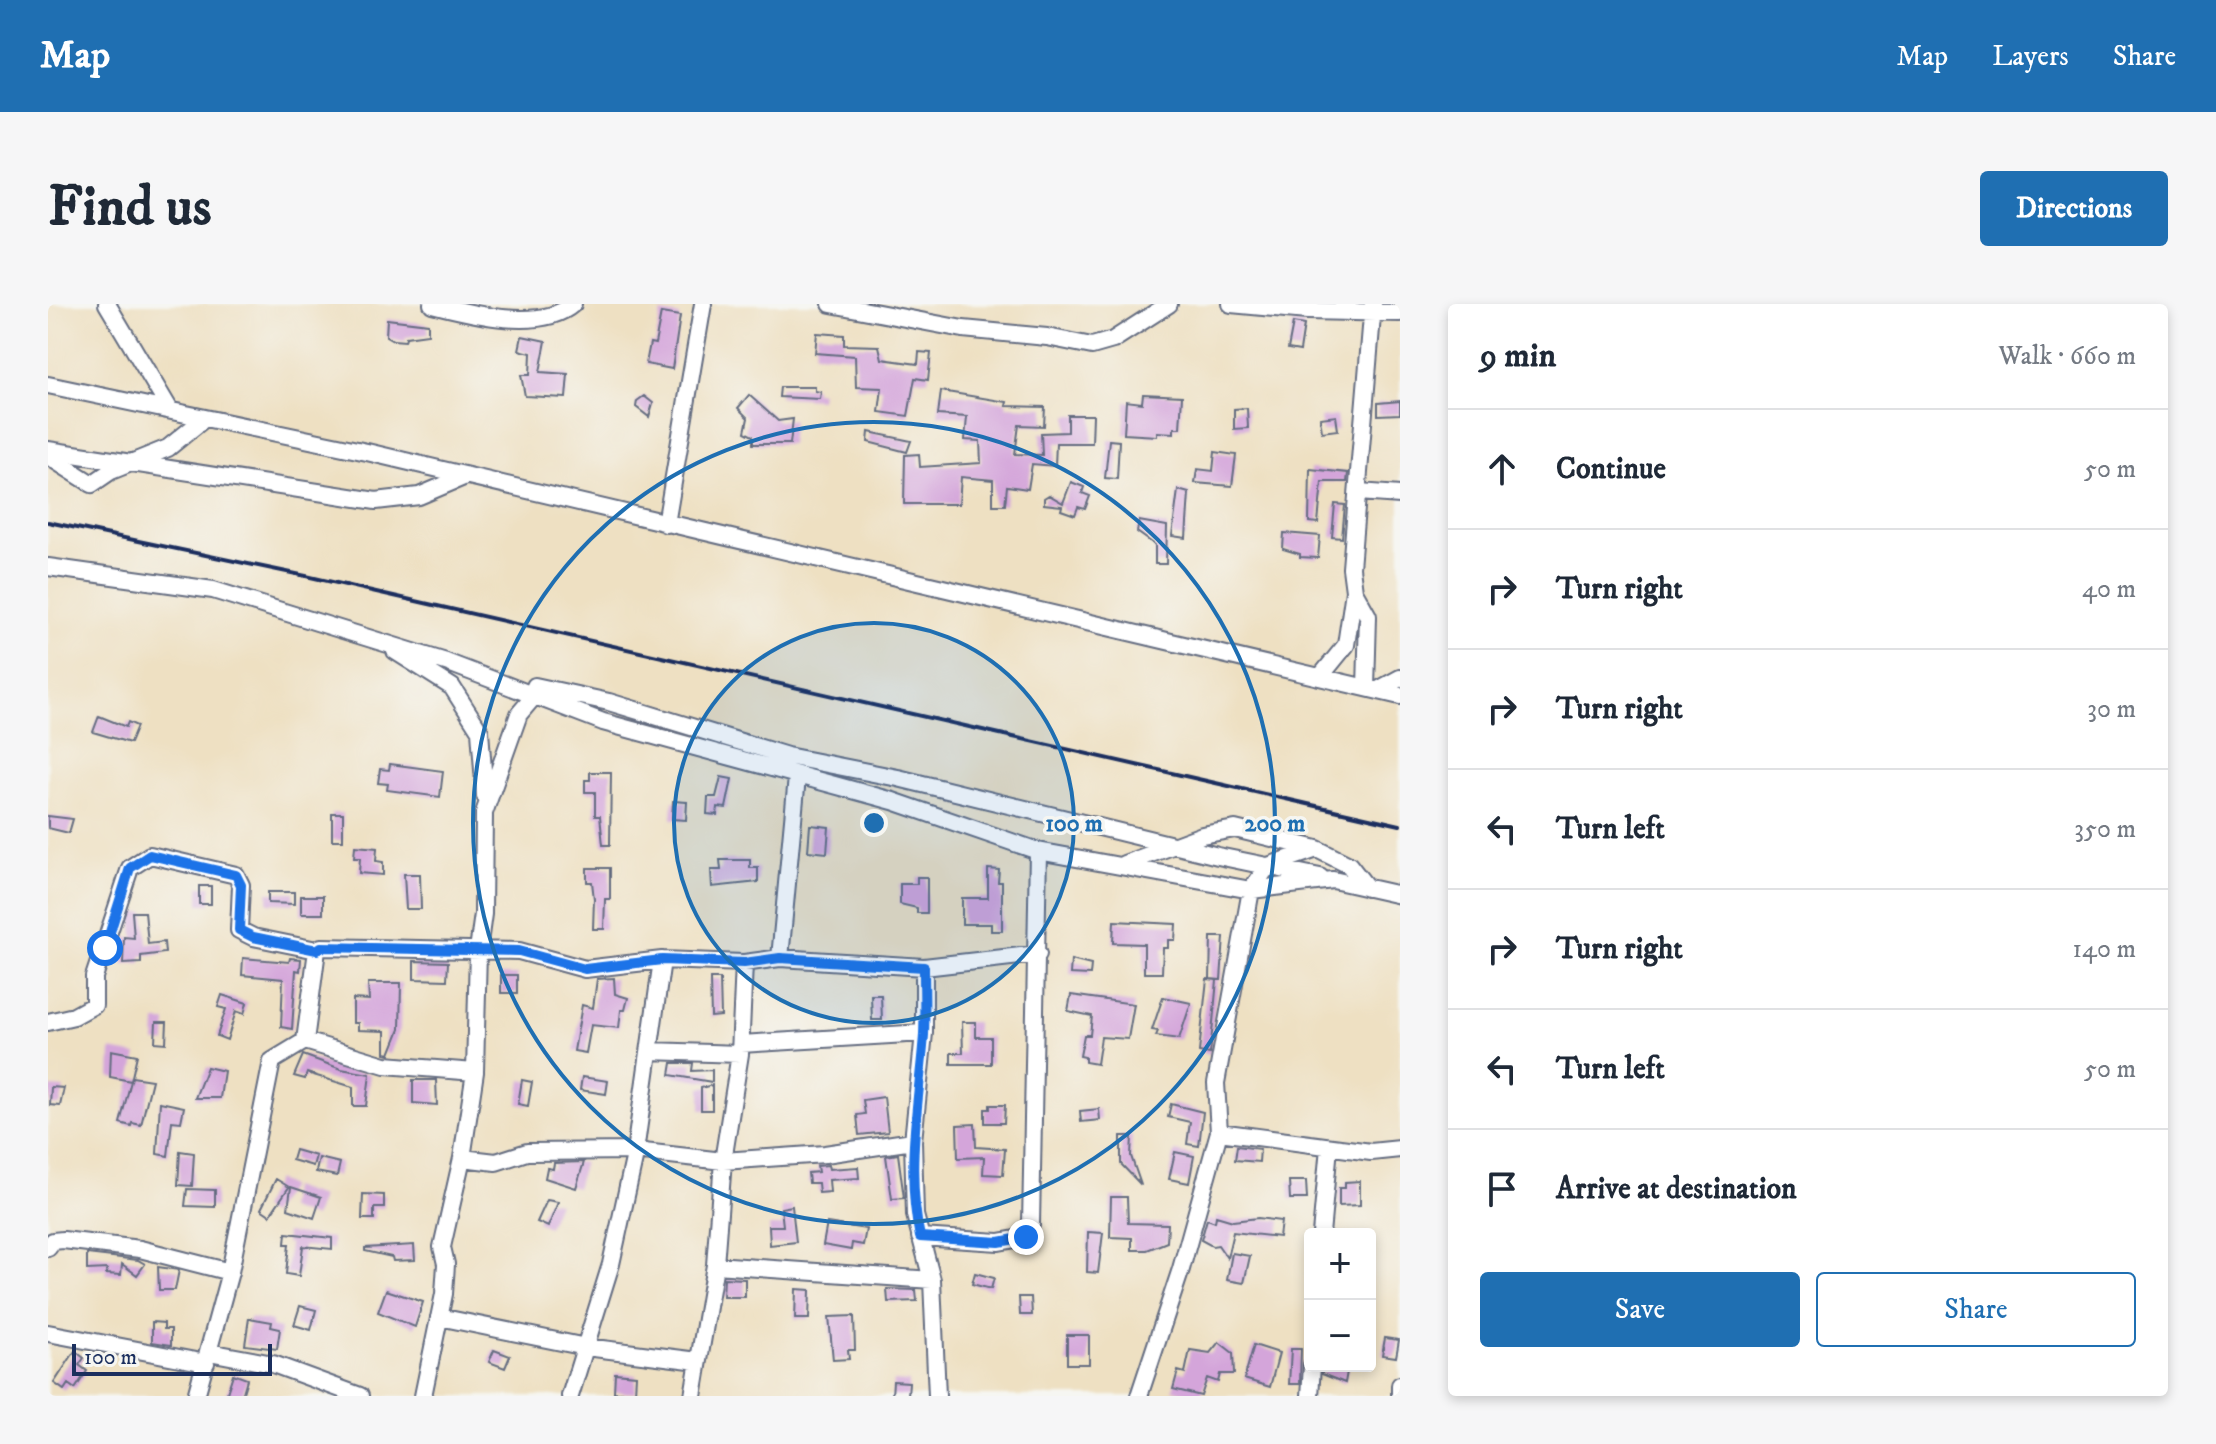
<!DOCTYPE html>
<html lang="en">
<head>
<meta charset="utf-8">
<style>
	:root { --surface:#fff; --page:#f6f6f7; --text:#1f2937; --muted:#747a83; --line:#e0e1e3; --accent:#1f6fb2 }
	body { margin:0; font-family:"IM FELL DW Pica",serif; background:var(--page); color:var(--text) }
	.controls { position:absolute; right:24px; bottom:24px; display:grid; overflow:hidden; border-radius:8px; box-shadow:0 4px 12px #0003 }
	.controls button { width:72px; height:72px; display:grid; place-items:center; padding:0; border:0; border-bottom:2px solid var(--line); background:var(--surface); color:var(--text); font:40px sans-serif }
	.scale { position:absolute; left:24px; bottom:20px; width:200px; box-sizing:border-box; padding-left:8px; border:4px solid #1b2f5e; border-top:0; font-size:22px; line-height:28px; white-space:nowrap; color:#1b2f5e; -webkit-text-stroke:6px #f6f6f2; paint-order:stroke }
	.stop { position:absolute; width:24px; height:24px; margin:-18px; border:6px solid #1a73e8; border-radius:50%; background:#fff }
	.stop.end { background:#1a73e8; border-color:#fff; box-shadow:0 2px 8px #0008 }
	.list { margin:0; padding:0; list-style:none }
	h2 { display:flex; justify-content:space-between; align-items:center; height:104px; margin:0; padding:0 32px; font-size:34px }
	h2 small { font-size:26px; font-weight:400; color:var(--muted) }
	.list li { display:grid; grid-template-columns:52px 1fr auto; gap:24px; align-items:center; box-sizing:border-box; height:120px; padding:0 32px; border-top:2px solid var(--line) }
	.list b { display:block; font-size:30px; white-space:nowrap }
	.list em { font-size:26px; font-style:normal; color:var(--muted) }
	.actions { display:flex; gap:16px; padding:24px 32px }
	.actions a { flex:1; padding:18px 0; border:2px solid var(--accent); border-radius:8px; text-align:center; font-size:28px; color:var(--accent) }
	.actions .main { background:var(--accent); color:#fff }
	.icon { flex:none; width:44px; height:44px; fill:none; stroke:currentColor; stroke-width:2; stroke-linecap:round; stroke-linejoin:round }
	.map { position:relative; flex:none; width:1352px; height:1092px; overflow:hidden; border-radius:8px }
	header { display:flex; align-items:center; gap:48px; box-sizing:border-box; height:112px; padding:0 40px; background:var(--accent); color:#fff }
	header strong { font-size:38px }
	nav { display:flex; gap:44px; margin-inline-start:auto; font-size:28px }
	.intro { display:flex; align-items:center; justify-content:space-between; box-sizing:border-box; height:192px; padding:0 48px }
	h1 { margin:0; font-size:56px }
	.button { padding:20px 36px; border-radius:8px; background:var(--accent); color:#fff; font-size:28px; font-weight:700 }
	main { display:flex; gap:48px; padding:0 48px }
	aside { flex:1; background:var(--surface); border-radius:8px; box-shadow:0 4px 12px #0003 }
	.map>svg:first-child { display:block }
	.building { fill:#d4a5da }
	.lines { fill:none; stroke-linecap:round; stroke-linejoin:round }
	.minor-casing { stroke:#656d81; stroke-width:20 }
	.minor { stroke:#fff; stroke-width:16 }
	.rail { stroke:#1b2f5e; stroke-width:4 }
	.route { stroke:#1a73e8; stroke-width:10 }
	.ring { fill:none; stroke:#1f6fb2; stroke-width:4 }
	.centre { fill:#1f6fb2; stroke:#f6f6f2; stroke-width:4 }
	.ring-label { font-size:24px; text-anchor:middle; font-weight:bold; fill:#1f6fb2; stroke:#f6f6f2; stroke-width:7; stroke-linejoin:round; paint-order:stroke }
</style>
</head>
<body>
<header>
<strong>Map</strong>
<nav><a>Map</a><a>Layers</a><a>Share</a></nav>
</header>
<div class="intro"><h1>Find us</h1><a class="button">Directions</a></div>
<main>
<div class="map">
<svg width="1352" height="1092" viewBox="0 0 1352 1092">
	<rect width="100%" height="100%" fill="#f6f6f2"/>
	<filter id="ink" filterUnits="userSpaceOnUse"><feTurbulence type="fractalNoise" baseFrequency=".0125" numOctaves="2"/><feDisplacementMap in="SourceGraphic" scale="16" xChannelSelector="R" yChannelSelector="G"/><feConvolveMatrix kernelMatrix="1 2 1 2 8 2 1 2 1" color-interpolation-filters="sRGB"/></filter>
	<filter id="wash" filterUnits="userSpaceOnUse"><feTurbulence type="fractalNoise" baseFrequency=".006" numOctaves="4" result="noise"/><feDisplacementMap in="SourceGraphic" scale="32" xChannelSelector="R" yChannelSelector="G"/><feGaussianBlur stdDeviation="1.8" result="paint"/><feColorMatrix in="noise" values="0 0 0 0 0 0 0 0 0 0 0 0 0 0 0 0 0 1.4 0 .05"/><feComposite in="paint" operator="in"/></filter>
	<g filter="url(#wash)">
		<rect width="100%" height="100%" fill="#eee0c2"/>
		<g id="blocks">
			<path class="building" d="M 613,9 L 632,12 L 624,65 L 598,60 L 602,39 L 607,40 Z
				M 339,15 L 380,20 L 380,30 L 358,33 L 357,37 L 345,36 L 338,32 Z
				M 1245,19 L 1256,21 L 1252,47 L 1240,45 Z
				M 769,29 L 796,31 L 796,41 L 831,42 L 834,55 L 870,60 L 871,48 L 883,49 L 880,76 L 867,74 L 860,112 L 831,108 L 834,84 L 808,83 L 807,52 L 767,49 Z
				M 474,32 L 498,37 L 492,68 L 520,70 L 518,94 L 477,92 L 473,71 L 482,71 L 483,49 L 471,46 Z
				M 732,83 L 767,83 L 767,87 L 773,88 L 772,95 L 731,93 Z
				M 893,87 L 959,98 L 958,102 L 997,103 L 996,122 L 971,121 L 967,150 L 994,151 L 993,129 L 1020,128 L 1020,111 L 1045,111 L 1044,139 L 1008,139 L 1007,162 L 984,160 L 980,185 L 959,182 L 957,201 L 945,201 L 945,176 L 913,173 L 911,200 L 856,200 L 857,151 L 871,150 L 872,163 L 933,159 L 932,137 L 917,136 L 919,113 L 890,111 Z
				M 1095,90 L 1134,92 L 1132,124 L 1126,124 L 1126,129 L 1109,128 L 1109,132 L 1076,130 L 1078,97 L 1094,99 Z
				M 701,91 L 730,117 L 745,115 L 742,140 L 705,140 L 705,132 L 697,128 L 700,114 L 690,104 Z
				M 596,92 L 605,99 L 601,113 L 588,103 L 589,97 Z
				M 1352,97 L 1352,110 L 1330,111 L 1330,99 Z
				M 1199,104 L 1200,124 L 1186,125 L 1186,105 Z
				M 1288,112 L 1290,126 L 1274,128 L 1272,114 Z
				M 821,128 L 863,137 L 859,148 L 820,138 Z
				M 1061,136 L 1071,137 L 1069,175 L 1057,174 Z
				M 1167,148 L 1188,151 L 1184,182 L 1147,179 L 1149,165 L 1165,167 Z
				M 1262,165 L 1300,169 L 1299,178 L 1274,178 L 1270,219 L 1261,218 Z
				M 1023,178 L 1036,183 L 1034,189 L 1042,192 L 1037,205 L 1030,203 L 1027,211 L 1013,206 L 1014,202 L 996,200 L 996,194 L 1001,191 L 1015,199 Z
				M 1130,186 L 1141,189 L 1138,234 L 1124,232 Z
				M 1287,200 L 1297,201 L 1294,234 L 1284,233 Z
				M 1091,217 L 1119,222 L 1118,260 L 1107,260 L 1107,241 L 1089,228 Z
				M 1236,229 L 1272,232 L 1270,254 L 1252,253 L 1252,250 L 1235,245 Z
				M 51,412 L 78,423 L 80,418 L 89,422 L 82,439 L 45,428 Z
				M 342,460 L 395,467 L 392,493 L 339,486 L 340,480 L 330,479 L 332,465 L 341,466 Z
				M 542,468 L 563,468 L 562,541 L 555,541 L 552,512 L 547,512 L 547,488 L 537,488 L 537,476 L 542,476 Z
				M 673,473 L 684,475 L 678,504 L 670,503 L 669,511 L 659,510 L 660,493 L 668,493 Z
				M 625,497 L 639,498 L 638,516 L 624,515 Z
				M 284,509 L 295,509 L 295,536 L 284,536 Z
				M 0,512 L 25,515 L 21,529 L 0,524 Z
				M 762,521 L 781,523 L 779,549 L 760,547 Z
				M 307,542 L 329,544 L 328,557 L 335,558 L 335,571 L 311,569 L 312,554 L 306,554 Z
				M 672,556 L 702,556 L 702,564 L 710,564 L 710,578 L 664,583 L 663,566 L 673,566 Z
				M 539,564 L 562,564 L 562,595 L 557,595 L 556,625 L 545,625 L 546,595 L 544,578 L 539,578 Z
				M 940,565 L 951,566 L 950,578 L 954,578 L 954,627 L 943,627 L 943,620 L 914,620 L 914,594 L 940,594 Z
				M 356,570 L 372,570 L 373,605 L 358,605 Z
				M 869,573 L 879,573 L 879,609 L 869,609 L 869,604 L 852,600 L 852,580 L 869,580 Z
				M 151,582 L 163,582 L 163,600 L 151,600 Z
				M 220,588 L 246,588 L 246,600 L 220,599 Z
				M 253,592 L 275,592 L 275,610 L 253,610 Z
				M 84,608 L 97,608 L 100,640 L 116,638 L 117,649 L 93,652 L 93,659 L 75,660 L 76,633 L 86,634 Z
				M 1066,617 L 1128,620 L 1127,636 L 1120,636 L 1120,644 L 1115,644 L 1114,669 L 1096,669 L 1096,640 L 1065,639 Z
				M 1163,633 L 1176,633 L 1173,676 L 1162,675 Z
				M 195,654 L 241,658 L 242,654 L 253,655 L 252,667 L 248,666 L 244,725 L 233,723 L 235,675 L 194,671 Z
				M 1023,656 L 1043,661 L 1042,671 L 1022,670 Z
				M 366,657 L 400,658 L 399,676 L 366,675 Z
				M 453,671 L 469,671 L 469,689 L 453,689 Z
				M 566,674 L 567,690 L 580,694 L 577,706 L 573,706 L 571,724 L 543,721 L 538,749 L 526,747 L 534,701 L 545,704 L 549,675 Z
				M 662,675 L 672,675 L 673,712 L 663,713 Z
				M 1159,675 L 1169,676 L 1162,750 L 1151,748 Z
				M 320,679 L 353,679 L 352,725 L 342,750 L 337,749 L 337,727 L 310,726 L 310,719 L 305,719 L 305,695 L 321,696 Z
				M 174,691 L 199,699 L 196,710 L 188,707 L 179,736 L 169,732 L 178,705 L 170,703 Z
				M 823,691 L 833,691 L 834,716 L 824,716 Z
				M 1023,691 L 1086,700 L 1080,735 L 1053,733 L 1049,760 L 1037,758 L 1037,753 L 1032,752 L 1036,731 L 1042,731 L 1044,712 L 1020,707 Z
				M 1115,693 L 1143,699 L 1131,735 L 1108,732 L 1110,727 L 1104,726 Z
				M 108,718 L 119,718 L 118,739 L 107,738 Z
				M 914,718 L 928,718 L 928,733 L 943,733 L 943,760 L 903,760 L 903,749 L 915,749 Z
				M 63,746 L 89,751 L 83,777 L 62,773 Z
				M 255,751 L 293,765 L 322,770 L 318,802 L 305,802 L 305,783 L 259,769 L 257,775 L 246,772 Z
				M 624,759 L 645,759 L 644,767 L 664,766 L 664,778 L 622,771 Z
				M 159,763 L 176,767 L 172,794 L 147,794 Z
				M 84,773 L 104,776 L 93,821 L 84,819 L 83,822 L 72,819 Z
				M 534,773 L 560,777 L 558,790 L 532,786 Z
				M 365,776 L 388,776 L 389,801 L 365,799 Z
				M 474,776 L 484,778 L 480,802 L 470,800 Z
				M 664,781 L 664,806 L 653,806 L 653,784 Z
				M 3,783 L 16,784 L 12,802 L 2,801 Z
				M 836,793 L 840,828 L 811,831 L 809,811 L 817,810 L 815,796 Z
				M 112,798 L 136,803 L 133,818 L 124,817 L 120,852 L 109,850 Z
				M 1123,800 L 1155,808 L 1151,842 L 1139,840 L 1142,818 L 1120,813 Z
				M 942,801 L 957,801 L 956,819 L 937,819 L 937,805 L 942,805 Z
				M 1051,805 L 1052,816 L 1033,818 L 1032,807 Z
				M 927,820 L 928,843 L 957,845 L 955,871 L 935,870 L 936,853 L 910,854 L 909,821 Z
				M 1073,832 L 1084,832 L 1083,852 L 1093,881 L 1073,860 Z
				M 1189,842 L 1212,845 L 1211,858 L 1187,856 Z
				M 247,846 L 268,852 L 265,862 L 244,856 Z
				M 132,847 L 146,849 L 144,882 L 130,881 Z
				M 1127,848 L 1146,852 L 1141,879 L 1121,875 Z
				M 850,850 L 856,894 L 844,895 L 838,852 Z
				M 271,854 L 292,859 L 289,872 L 268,868 Z
				M 536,858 L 528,884 L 497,874 L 499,864 L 505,865 L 506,859 Z
				M 780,861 L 781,865 L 810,863 L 811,874 L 781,876 L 782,888 L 771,889 L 770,879 L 761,879 L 760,869 L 770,868 L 769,862 Z
				M 228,875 L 241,883 L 222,911 L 213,905 Z
				M 1241,877 L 1258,877 L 1259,895 L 1242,895 Z
				M 1312,877 L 1312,901 L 1291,902 L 1291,884 L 1297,884 L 1297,878 Z
				M 243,883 L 273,893 L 266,914 L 240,905 Z
				M 139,885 L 167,886 L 167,903 L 137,902 Z
				M 315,890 L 336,891 L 336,904 L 326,904 L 326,915 L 314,915 Z
				M 1063,893 L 1079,893 L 1080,919 L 1120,920 L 1119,938 L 1099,946 L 1084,946 L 1084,934 L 1062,933 Z
				M 499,896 L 510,898 L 500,923 L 489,918 Z
				M 744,902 L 748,938 L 722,941 L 721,922 L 735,922 L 733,904 Z
				M 1168,912 L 1185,917 L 1210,914 L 1233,917 L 1231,933 L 1185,928 L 1179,954 L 1170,941 L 1164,942 L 1153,936 L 1159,915 L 1167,918 Z
				M 779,919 L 818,925 L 815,941 L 804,939 L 803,946 L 775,941 Z
				M 1040,928 L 1055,929 L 1050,969 L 1039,968 Z
				M 238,929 L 284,934 L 284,945 L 255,942 L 251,972 L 238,970 L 241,940 L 237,940 Z
				M 366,941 L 367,956 L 345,957 L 344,953 L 317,947 L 317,944 Z
				M 1184,949 L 1202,952 L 1196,979 L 1179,976 Z
				M 39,950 L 90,956 L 97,960 L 89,971 L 74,960 L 73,971 L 58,970 L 59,965 L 39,966 Z
				M 110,963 L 131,966 L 127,986 L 111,986 Z
				M 927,969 L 946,974 L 943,985 L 924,980 Z
				M 676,974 L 697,975 L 697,993 L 675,993 Z
				M 748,985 L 762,986 L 761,1015 L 747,1015 Z
				M 839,985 L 868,986 L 869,997 L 840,998 Z
				M 338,986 L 375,998 L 367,1023 L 330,1008 Z
				M 971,993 L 983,993 L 984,1011 L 972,1011 Z
				M 252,1002 L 268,1006 L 263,1026 L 246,1021 Z
				M 806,1012 L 807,1046 L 800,1046 L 801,1055 L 785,1056 L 781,1013 Z
				M 201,1014 L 224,1018 L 223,1023 L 232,1025 L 229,1045 L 197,1041 Z
				M 104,1018 L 116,1019 L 116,1025 L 123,1025 L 123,1041 L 104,1038 Z
				M 1019,1031 L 1041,1031 L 1041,1060 L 1019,1060 Z
				M 1337,1034 L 1351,1036 L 1348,1053 L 1334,1051 Z
				M 1171,1038 L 1185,1049 L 1186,1070 L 1172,1070 L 1170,1078 L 1159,1074 L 1153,1092 L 1125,1085 L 1130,1067 L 1137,1069 L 1142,1046 L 1162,1049 Z
				M 1206,1041 L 1231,1049 L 1222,1083 L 1196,1075 Z
				M 1243,1045 L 1253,1045 L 1252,1080 L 1241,1080 Z
				M 446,1046 L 462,1052 L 457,1064 L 441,1058 Z
				M 27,1047 L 36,1054 L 31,1061 L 39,1067 L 27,1085 L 20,1080 L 16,1086 L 6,1079 Z
				M 1275,1062 L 1300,1062 L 1297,1079 L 1274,1070 Z
				M 567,1069 L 588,1071 L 587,1089 L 566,1088 Z
				M 185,1070 L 199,1075 L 194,1092 L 178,1092 Z
				M 845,1077 L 861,1078 L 860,1092 L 844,1092 Z"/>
		</g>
	</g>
	<g filter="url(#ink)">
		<use href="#blocks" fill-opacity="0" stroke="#656d81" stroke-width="2"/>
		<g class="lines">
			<g class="minor-casing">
				<path id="minor" d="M 59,0 L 122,106
					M 384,0 C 423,10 493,28 525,0
					M 783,0 L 915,25 L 999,33 L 1044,42 L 1065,36 L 1121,0
					M 1183,0 L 1259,7 L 1352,9
					M 0,81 L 319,148 L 1352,392
					M 0,146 L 328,197 L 371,192 L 418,172
					M 0,152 L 44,180 L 63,167 L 120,144 L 157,114
					M 1311,188 L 1352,191
					M 618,220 L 655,0
					M 0,263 L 165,286 L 398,358 L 555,418 L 845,497 L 990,547 L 1203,586 L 1285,576 L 1352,591
					M 347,347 L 404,383 L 432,427 L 437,492
					M 1272,373 L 1298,341 L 1306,287
					M 487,382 L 561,398 L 739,452 L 850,474 L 1170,552 L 1272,573
					M 1318,384 L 1320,312 L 1306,287 L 1303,264 L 1325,0
					M 1330,386 L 1352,374
					M 1076,560 L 1154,531 L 1187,525 L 1269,545 L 1301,561 L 1319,584
					M 732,654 L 749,473
					M 876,663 L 876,729 L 865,837 L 867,911 L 884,976 L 889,1092
					M 0,718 L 26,712 L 46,701 L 46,673 L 82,564 L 102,551 L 188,571 L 193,581 L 191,626 L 205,633 L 269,646 L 273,643 L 471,647 L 537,665 L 614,656 L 696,659 L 732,654 L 876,663 L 990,650
					M 257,737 L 337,761 L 427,768
					M 693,740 L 876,729
					M 602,747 L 692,750
					M 1171,828 L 1323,848 L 1352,845
					M 414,854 L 448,858 L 479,848 L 587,847 L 675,857 L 777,850 L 865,837
					M 1273,930 L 1281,843
					M 872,933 L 951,938 L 978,933 L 983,921 L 990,547
					M 0,944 L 5,937 L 15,936 L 92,945 L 182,968 L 148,1092
					M 667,961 L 884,976
					M 182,968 L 224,757 L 257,737 L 269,646
					M 391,1013 L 538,1043 L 650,1057
					M 0,1029 L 158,1059
					M 161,1048 L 225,1060 L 312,1092
					M 1352,1081 L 1352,1090
					M 375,1092 L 396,990 L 398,960 L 394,943 L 414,854 L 427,768 L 430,646 L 435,610 L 436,509 L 471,410 L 488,390
					M 522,1092 L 563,960 L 586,855 L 614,656
					M 645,1092 L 667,961 L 675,857 L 692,750 L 696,659
					M 1091,1092 L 1133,965 L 1171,828 L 1168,779 L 1203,586 L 1220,562 L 1269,545
					M 1262,1092 L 1264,1062"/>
			</g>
			<use href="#minor" class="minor"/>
			<path class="rail" d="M 0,218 L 258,272 L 1352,521"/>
		</g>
	</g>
	<g class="lines" filter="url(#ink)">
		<path class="route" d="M 57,644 L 82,564 L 102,551 L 188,571 L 193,581 L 191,626 L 205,633 L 269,646 L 273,643 L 471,647 L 537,665 L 614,656 L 696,659 L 732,654 L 876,663 C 876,685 877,708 876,731 C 871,798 857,865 872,933 L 951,938 L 978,933"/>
	</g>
	<circle cx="826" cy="519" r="200" fill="#1f6fb2" fill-opacity=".12"/>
	<g class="ring">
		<circle cx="826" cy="519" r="200"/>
		<circle cx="826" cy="519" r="401"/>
	</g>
	<circle cx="826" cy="519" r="12" class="centre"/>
	<g class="ring-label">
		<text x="1026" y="527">100 m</text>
		<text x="1227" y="527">200 m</text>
	</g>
</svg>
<div class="controls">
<button>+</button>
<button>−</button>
</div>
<div class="scale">100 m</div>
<div class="stop" style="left:57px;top:644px"></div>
<div class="stop end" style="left:978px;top:933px"></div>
</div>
<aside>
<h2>9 min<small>Walk · 660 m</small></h2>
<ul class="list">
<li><svg class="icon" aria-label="ahead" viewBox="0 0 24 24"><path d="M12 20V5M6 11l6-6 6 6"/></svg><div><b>Continue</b></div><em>50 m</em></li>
<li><svg class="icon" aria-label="right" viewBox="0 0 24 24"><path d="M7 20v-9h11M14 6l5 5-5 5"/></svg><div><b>Turn right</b></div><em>40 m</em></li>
<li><svg class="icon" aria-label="right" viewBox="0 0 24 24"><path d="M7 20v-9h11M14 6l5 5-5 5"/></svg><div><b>Turn right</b></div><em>30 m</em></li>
<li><svg class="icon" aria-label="left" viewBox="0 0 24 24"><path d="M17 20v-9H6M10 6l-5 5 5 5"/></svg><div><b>Turn left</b></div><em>350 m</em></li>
<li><svg class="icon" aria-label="right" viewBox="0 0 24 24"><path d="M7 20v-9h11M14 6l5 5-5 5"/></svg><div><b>Turn right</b></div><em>140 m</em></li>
<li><svg class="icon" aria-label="left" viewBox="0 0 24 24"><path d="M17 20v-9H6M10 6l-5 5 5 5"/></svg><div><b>Turn left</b></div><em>50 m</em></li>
<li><svg class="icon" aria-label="arrive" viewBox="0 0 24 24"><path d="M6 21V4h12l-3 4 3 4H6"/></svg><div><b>Arrive at destination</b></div></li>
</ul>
<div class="actions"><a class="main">Save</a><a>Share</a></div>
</aside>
</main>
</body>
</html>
